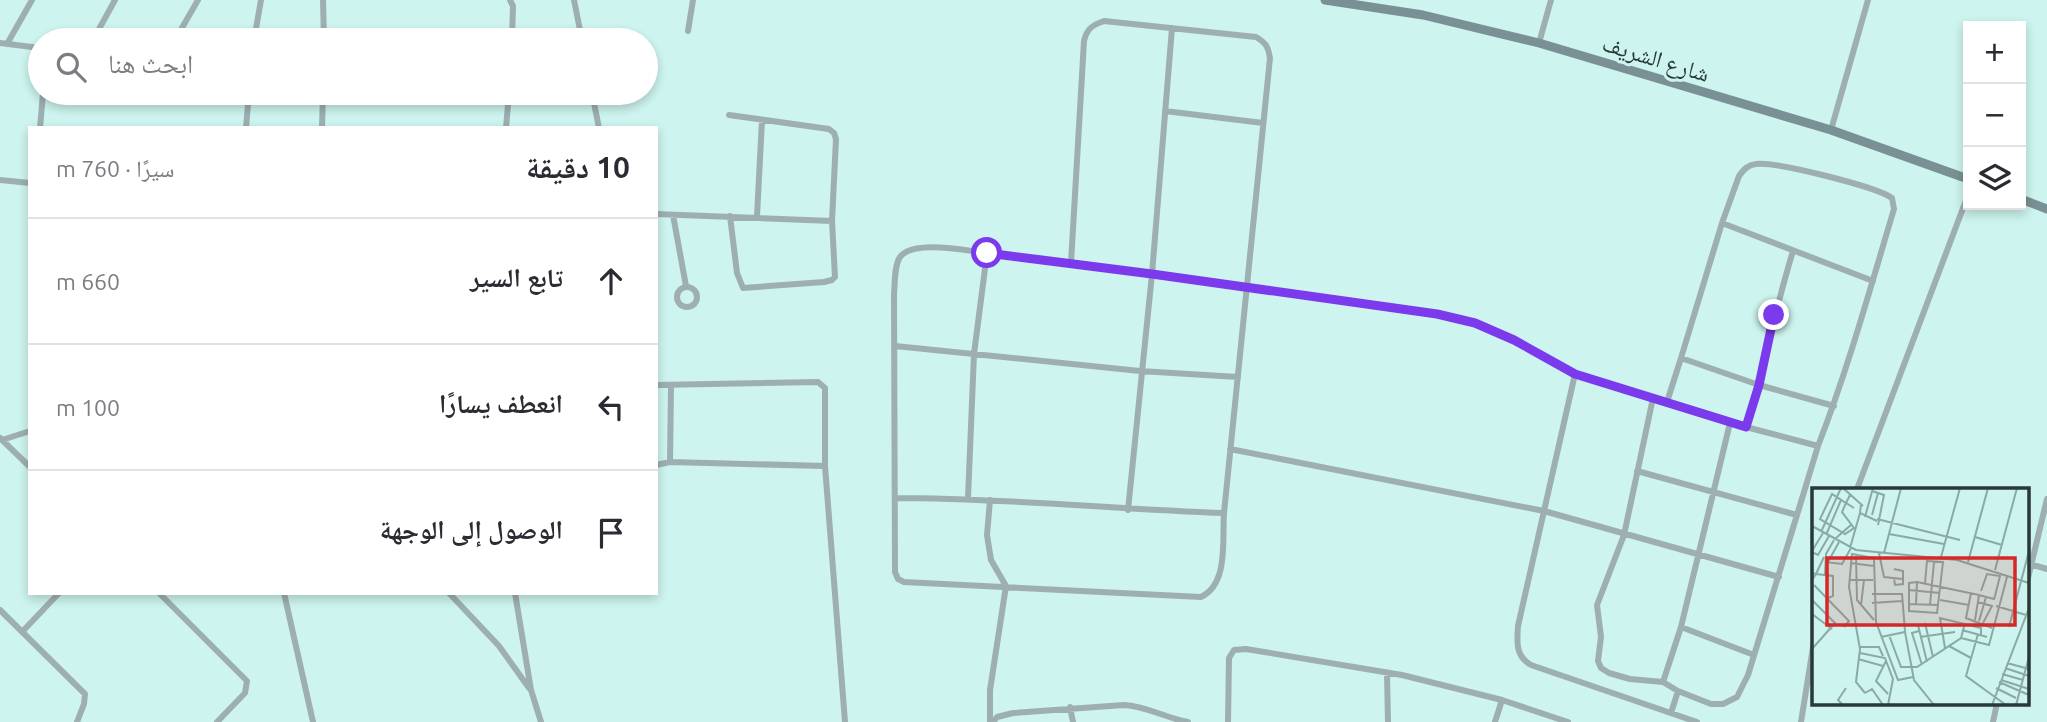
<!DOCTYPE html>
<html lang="ar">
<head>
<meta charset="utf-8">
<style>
	:root { --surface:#fff; --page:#f2f2f3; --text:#2b2b33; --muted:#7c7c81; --line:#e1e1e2 }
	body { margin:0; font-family:Ubuntu,"Noto Naskh Arabic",sans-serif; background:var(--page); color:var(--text); direction:rtl }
	.controls { position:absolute; right:21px; top:21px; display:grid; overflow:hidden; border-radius:0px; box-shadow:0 4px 10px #0003 }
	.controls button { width:63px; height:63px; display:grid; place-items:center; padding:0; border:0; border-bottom:2px solid var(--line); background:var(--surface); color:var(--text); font:35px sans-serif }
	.stop { position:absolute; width:21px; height:21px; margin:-16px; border:5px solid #7c3aed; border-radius:50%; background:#fff }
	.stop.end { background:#7c3aed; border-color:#fff; box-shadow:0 2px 7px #0008 }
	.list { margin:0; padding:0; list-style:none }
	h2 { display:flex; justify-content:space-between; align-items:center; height:91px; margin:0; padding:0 28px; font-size:30px }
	h2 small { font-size:23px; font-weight:400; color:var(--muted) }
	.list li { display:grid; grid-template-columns:46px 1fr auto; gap:21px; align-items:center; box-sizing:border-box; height:126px; padding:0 28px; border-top:2px solid var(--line) }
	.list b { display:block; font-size:26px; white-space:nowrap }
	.list em { font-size:23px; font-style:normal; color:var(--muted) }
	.icon { flex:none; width:38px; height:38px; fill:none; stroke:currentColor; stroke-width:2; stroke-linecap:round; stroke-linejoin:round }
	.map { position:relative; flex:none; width:2047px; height:722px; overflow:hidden; direction:ltr }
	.search { position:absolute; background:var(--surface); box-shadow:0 4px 10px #0003; left:28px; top:28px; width:630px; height:77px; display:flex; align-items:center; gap:18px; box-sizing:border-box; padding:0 24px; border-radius:38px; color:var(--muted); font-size:26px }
	.panel { position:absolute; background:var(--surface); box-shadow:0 4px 10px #0003; left:28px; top:126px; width:630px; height:469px; border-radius:0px; direction:rtl }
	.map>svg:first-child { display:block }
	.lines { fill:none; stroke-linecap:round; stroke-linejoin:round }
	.street { stroke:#9eafb1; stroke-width:6 }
	.secondary { stroke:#799194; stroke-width:9 }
	.route { stroke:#7c3aed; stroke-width:9 }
	.labels { text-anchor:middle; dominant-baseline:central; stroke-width:6; stroke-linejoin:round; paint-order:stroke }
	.street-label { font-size:23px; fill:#293937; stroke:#cdf4ee }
	.inset-road { fill:none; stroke:#8ba9a5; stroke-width:2 }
	.view { fill:#d62828; fill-opacity:0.15; stroke:#d62828; stroke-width:3.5 }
	.inset-edge { fill:none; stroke:#293937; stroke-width:3.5 }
</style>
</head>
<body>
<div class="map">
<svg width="2047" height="722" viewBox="0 0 2047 722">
	<rect width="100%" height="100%" fill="#cdf4ee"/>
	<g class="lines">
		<path class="street" d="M 323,0 L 324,40
			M 510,0 L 513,6 L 512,40
			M 574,0 L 582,40
			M 688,31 L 693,0
			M 93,40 L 115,0
			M 175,40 L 198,0
			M 254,40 L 261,0
			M 0,43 L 40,48
			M 1539,43 L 1551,0
			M 7,44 L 32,0
			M 592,93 L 599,128
			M 1165,111 L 1263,123
			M 729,115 L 829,129 L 834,133 L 836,139 L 832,221 L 835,277 L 832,280 L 824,282 L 743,288 L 737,273 L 730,216
			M 40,128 L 43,93
			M 246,128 L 249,93
			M 322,128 L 323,93
			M 506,128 L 509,93
			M 1831,130 L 1868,0
			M 0,180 L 30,183
			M 656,214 L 832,221
			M 673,215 L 686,286
			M 757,216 L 762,120
			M 1722,223 L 1873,281
			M 987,253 C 968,251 913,239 900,257 C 894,266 895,284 894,295 L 895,572 L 898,579 L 904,582 L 1201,597 C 1229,584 1222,539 1224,513 L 1270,58 C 1268,46 1266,43 1256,37 L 1104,21 C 1093,25 1087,28 1084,41 L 1071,263
			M677 297a10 10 0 1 1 20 0a10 10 0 1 1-20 0Z
			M 895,346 L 1140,371 L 1238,377
			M 1575,374 L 1518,626 C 1517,642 1515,656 1531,665 L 1697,722
			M 656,385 L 818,382 L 825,388 L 825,466 L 845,722
			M 1667,402 L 1681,358 L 1759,385 L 1834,406
			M 1746,427 C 1763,369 1775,310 1793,251
			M 0,438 L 30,467
			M 2,440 L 30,431
			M 1230,449 L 1544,511 L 1779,577
			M 670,462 L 671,385
			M 656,465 L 670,462 L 825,466
			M 1637,471 L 1797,515 L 1748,675 L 1737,697 L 1723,704 L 1711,704 L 1678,691 L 1663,682 L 1630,679 L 1609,673 L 1601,668 L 1598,661 L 1601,637 L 1597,605 L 1624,535 L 1653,398 L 1746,427 L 1818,446 C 1848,369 1870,289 1894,209 L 1892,198 C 1877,187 1775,161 1756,164 C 1748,165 1744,169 1739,176 L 1722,223 L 1681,358
			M 1857,489 L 1968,195
			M 896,498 C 1005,498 1114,509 1224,513
			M 968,498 L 974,354 L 987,253 L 1152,274 L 1437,315 L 1475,323 L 1514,340 L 1575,374 L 1653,398
			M 990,500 L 987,535 L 991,560 L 1006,586 L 990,690 L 990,722
			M 1128,510 L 1152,274 L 1172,28
			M 1797,515 L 1818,446
			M 2030,564 L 2047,569
			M 2028,578 L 2047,499
			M 159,593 L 247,681 L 245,693 L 217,722
			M 284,593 L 313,722
			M 449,593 L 499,646 L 529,688
			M 515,593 L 531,690 L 541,722
			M 0,610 L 85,694 L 84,704 L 77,722
			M 1681,627 L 1754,655
			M 22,632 L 59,593
			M 1387,673 L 1388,722
			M 1663,682 L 1681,627 L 1730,423
			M 1070,707 L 1073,722
			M 1671,713 L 1678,691
			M 993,722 L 997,717 L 1013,713 L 1124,705 C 1146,706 1166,718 1188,722
			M 1228,722 L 1229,658 L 1234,650 L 1246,649 L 1402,675 L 1502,700 L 1568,722
			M 1495,722 L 1502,700
			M 1801,722 L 1814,641
			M 1993,722 L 1997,703"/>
		<path class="secondary" d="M 1325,0 L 1423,15 L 1539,43 L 1831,130 L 1968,179
			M 2021,199 L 2047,209"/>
	</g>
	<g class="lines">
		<path class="route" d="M 987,253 L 1152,274 L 1437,314 L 1475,323 L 1514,340 L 1575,374 L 1746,427 L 1759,385 L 1774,315"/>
	</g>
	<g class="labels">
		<g class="street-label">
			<text transform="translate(1656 58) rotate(17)">شارع الشريف</text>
		</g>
	</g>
	<g transform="translate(1812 488)">
		<rect width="217" height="217" fill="#cdf4ee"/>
		<path class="inset-road" d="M 31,0 L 51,18M 60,3 L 72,7 L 66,37M 38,7 L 34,15 L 20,6 L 8,31 L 33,46 L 42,40 L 30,24 L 34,15 L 42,20M 49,16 L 48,25 L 65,33M 60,27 L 66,5M 53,29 L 61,0M 65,31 L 148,52M 0,38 L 44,62 L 145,72 L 217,95M 9,44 L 29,0M 77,46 L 132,56M 14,47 L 29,12M 163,49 L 190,57M 24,50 L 40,36M 38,60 L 48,25M 0,63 L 11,45M 0,64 L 6,67 L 17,48M 67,65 L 72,89 L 91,91M 72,65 L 89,0M 44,67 L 45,112 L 62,132M 129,69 L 148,0M 13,74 L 30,76 L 39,60M 16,74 L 27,54M 156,74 L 176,0M 38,75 L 62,78M 82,81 L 91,83 L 91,96 L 83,97 L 82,90M 183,82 L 205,0M 0,85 L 4,86 L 12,69M 13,86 L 14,66 L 22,52M 0,92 L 4,86 L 21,88 L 21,108 L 16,110M 37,92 L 61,92M 105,94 L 97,95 L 97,123 L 125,125 L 131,74 L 115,73 L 113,95M 2,97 L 37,133 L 32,139M 97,102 L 128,105M 169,103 L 175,86 L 188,88 L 183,108M 159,105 L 154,130 L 180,140M 60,106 L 90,106 L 93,143M 0,112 L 23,135 L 0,161M 128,112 L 157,117M 165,114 L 180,118 L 171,135M 60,115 L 90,113M 97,116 L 126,117M 104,116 L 105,94 L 167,107M 49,117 L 52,92M 118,117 L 122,74M 184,118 L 214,127M 0,126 L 20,141M 163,132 L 167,107 L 182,111 L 183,108M 167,133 L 174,109M 113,135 L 121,169M 197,139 L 217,63M 150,142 L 175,149M 107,143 L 100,145 L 110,177M 166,146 L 154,188 L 194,217M 77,147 L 89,179 L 105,179 L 149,150 L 153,135M 69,149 L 93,144 L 102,192 L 122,217M 108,149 L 143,144M 149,150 L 177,157 L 195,89M 137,158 L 159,170M 48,159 L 67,159 L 71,168M 133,160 L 128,130 L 169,140 L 169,147M 48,165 L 73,170 L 81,191 L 76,217M 46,171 L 71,178M 74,173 L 64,193 L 76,206M 115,174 L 106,137 L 128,137M 195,175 L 217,181M 193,180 L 217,188M 190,186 L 211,192M 189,192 L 217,201M 187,194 L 217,207M 184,200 L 204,210M 53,205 L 44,194 L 48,161 L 37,99 L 40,66 L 62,70 L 64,134 L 86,192 L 101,189M 53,205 L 60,201 L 71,217M 31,217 L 26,212 L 34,200M 180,217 L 217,120M 204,217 L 217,169"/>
		<path class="view" d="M 15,70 L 203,70 L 203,137 L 15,137 Z"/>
		<rect width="217" height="217" class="inset-edge"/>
	</g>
</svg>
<div class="controls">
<button>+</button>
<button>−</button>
<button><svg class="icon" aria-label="layers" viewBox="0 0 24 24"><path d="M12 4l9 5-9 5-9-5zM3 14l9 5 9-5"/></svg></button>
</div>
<div class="stop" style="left:987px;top:253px"></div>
<div class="stop end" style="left:1774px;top:315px"></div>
<div class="search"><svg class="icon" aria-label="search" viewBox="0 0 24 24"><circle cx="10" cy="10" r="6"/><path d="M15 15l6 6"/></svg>ابحث هنا</div>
<section class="panel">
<h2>10 دقيقة<small>سيرًا · 760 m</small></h2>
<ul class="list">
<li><svg class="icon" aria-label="ahead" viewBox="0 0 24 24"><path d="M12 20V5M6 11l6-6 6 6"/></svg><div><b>تابع السير</b></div><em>660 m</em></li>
<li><svg class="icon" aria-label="left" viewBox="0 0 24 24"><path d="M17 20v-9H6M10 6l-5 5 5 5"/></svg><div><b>انعطف يسارًا</b></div><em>100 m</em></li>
<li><svg class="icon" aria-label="arrive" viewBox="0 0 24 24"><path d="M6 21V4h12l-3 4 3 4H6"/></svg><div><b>الوصول إلى الوجهة</b></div></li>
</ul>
</section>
</div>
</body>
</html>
